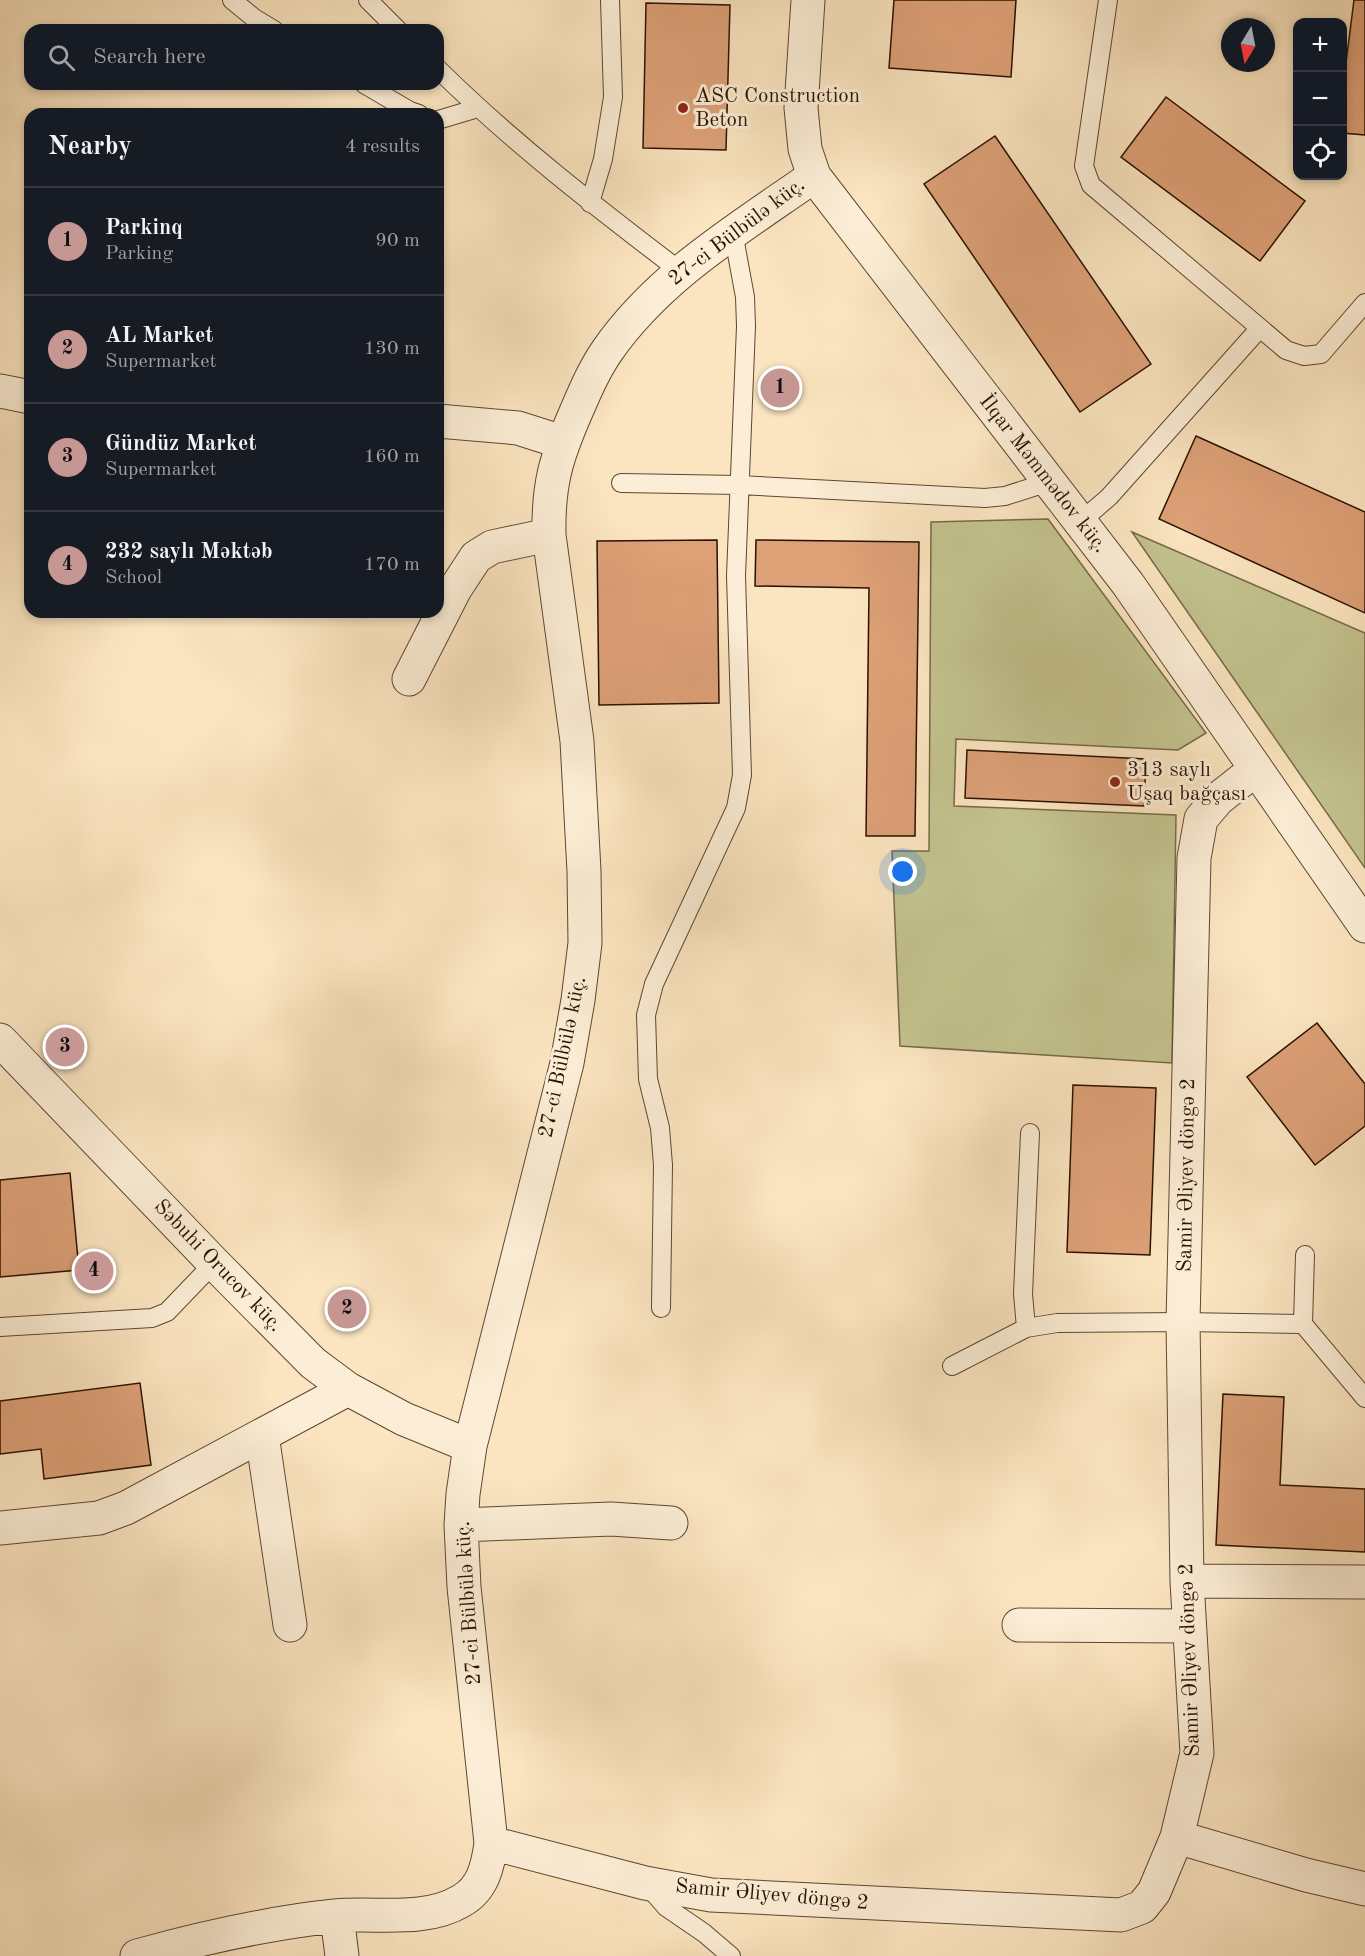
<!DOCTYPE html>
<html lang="en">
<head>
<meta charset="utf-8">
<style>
	:root { --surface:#171b24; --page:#20242c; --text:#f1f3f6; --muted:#9ea1a6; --line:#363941; --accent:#c59692 }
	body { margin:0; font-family:"Old Standard TT",serif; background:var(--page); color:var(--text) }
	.controls { position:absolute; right:18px; top:18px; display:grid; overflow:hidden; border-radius:12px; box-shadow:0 3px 9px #0003 }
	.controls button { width:54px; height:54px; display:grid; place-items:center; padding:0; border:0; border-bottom:2px solid var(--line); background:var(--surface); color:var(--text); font:30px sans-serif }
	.compass { position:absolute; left:1221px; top:18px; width:54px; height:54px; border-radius:50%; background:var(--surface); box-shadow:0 3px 9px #0003; rotate:190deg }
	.you { position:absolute; left:903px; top:872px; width:21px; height:21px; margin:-15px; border:4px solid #fff; border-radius:50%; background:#1a73e8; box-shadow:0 0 0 9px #1a73e833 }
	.badge { display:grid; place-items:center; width:39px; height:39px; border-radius:50%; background:var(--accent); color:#111; font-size:20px; font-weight:700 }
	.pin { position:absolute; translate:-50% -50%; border:3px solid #fff; box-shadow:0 2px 6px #0006 }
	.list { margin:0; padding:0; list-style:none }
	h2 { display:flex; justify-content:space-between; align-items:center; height:78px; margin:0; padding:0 24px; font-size:26px }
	h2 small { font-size:20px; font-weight:400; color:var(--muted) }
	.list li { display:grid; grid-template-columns:39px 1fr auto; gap:18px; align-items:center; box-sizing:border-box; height:108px; padding:0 24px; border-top:2px solid var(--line) }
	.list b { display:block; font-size:22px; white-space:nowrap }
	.list p { margin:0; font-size:20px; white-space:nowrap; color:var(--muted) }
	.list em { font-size:20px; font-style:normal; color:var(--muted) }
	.icon { flex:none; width:33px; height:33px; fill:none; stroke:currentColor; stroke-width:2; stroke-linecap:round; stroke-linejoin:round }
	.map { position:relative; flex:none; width:1365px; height:1956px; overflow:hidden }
	.search { position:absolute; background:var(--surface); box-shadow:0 3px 9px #0003; left:24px; top:24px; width:420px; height:66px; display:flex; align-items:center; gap:15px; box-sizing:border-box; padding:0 21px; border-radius:18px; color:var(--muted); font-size:22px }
	.panel { position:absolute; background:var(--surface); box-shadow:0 3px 9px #0003; left:24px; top:108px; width:420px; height:510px; border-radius:18px }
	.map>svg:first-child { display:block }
	.green { fill:#c3c38f; stroke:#766a48; stroke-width:1.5 }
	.building { fill:#dda077; stroke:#2a1101; stroke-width:1.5 }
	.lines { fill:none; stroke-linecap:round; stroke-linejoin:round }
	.service-casing { stroke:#5e4631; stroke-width:20 }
	.minor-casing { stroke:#5e4631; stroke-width:35 }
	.tertiary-casing { stroke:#5e4631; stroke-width:35 }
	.service { stroke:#fceed6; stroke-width:18 }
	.minor { stroke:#fceed6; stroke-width:33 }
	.tertiary { stroke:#fceed6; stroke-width:33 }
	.poi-dot { fill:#8f2418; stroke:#fceed6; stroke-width:2 }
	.labels { text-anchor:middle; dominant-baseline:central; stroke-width:6; stroke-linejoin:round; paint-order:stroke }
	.poi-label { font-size:21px; fill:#2a1101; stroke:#fceed6; text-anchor:start }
	.street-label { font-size:21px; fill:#2a1101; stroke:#fceed6 }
</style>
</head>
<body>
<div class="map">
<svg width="1365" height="1956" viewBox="0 0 1365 1956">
	<rect width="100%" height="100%" fill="#fbe5c0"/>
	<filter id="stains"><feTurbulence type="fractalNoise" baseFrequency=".00333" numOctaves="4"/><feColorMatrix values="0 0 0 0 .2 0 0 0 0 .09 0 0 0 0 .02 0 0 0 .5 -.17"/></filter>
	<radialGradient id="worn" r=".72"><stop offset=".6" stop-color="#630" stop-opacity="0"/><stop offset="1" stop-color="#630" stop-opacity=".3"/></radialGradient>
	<path class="green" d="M 1048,519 L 1206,733 L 1178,750 L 956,739 L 954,806 L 1176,815 L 1172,1063 L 900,1046 L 892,851 L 929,851 L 931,522 Z
		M 1132,532 L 1365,633 L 1365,868 Z"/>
	<path class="building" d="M 894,0 L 1016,0 L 1011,77 L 889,68 Z
		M 1354,0 L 1365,0 L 1365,135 L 1342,133 L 1342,94 Z
		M 646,3 L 730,5 L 726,150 L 643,148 Z
		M 1166,97 L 1305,201 L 1260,261 L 1121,157 Z
		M 995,136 L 1151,364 L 1080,412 L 924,184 Z
		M 1196,436 L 1365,512 L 1365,613 L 1159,519 Z
		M 717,540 L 719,703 L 599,705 L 597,541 Z
		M 756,540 L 919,542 L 915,836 L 866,836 L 869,588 L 755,586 Z
		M 967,750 L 1146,759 L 1144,806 L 965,798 Z
		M 1317,1023 L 1365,1084 L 1365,1126 L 1315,1165 L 1247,1077 Z
		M 1073,1085 L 1156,1088 L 1150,1255 L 1067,1252 Z
		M 70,1173 L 79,1270 L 0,1277 L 0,1180 Z
		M 140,1383 L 151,1465 L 44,1479 L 41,1449 L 0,1454 L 0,1401 Z
		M 1223,1394 L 1284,1397 L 1280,1485 L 1365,1489 L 1365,1552 L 1216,1545 Z"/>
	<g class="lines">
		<g class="service-casing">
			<path id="service" d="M 232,0 L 254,18 L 274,30
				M 368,0 L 398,30
				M 1108,0 L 1084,166 L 1091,185 L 1286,350 L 1304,356 L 1321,354 L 1365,303
				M 438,69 C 513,143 596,207 680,271
				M 364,84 L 410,111 L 419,114
				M 438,120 L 478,108
				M 590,203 L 603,159 L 613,97 L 610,0
				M 621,483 L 739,485 L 985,498 L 1005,496 L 1049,482
				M 1080,522 L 1109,497 L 1259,329
				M 661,1308 L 663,1165 L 660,1128 L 648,1079 L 646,1015 L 654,984 L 736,808 L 742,775 L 736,576 L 746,326 L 745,297 L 733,232
				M 1303,1324 L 1305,1255
				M 0,1327 L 152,1318 L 167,1312 L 214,1263
				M 1026,1328 L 1023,1294 L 1030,1133
				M 952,1366 L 1026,1328 L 1057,1323 L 1183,1322 L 1303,1324 L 1365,1398
				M 647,1885 L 666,1907 L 704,1933 L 731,1956"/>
		</g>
		<g class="minor-casing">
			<path id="minor" d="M 0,391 L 30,397
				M 438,421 L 518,428 L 562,442
				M 409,679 L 455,589 L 476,557 L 492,547 L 549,535
				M 0,1040 L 214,1263 L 313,1363 L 348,1389 L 404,1419 L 470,1446
				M 262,1435 L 290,1625
				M 461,1525 L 611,1519 L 671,1523
				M 0,1528 L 99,1518 L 126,1508 L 348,1389
				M 1187,1581 L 1365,1582
				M 1019,1625 L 1188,1626
				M 1177,1837 L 1306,1875 L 1365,1889
				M 491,1843 L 645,1883 L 711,1895 L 1121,1915 L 1142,1907 L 1154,1892 L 1177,1837 L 1197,1753 L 1187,1581 L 1183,1322 L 1194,858 L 1201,819 L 1218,799 L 1256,769
				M 337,1916 L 342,1956
				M 137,1956 C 202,1938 267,1923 335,1916 C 375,1912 424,1923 461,1901 C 483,1889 488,1866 491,1843 L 464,1587 L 461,1525 L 463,1494 L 470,1446 L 567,1063 L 578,1000 L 585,943 L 584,871 L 577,741 L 549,535 C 548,484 556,458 576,412 C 585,391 594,370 607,351 C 659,276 740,228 814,176"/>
		</g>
		<g class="tertiary-casing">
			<path id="tertiary" d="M 808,0 L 801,108 L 805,149 L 814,176 L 1128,584 L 1365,926"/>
		</g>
		<use href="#service" class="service"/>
		<use href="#minor" class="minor"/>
		<use href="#tertiary" class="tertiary"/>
	</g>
	<g class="poi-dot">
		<circle cx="683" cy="108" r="6"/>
		<circle cx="1115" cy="782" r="6"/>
	</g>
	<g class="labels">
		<g class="poi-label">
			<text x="695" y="96">ASC Construction<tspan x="695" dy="24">Beton</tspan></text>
			<text x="1127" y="770">313 saylı<tspan x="1127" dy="24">Uşaq bağçası</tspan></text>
		</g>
		<g class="street-label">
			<text transform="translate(737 232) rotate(-37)">27-ci Bülbülə küç.</text>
			<text transform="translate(1043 474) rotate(52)">İlqar Məmmədov küç.</text>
			<text transform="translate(563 1057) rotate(-78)">27-ci Bülbülə küç.</text>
			<text transform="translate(1187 1175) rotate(-89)">Samir Əliyev döngə 2</text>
			<text transform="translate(218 1266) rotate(46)">Səbuhi Orucov küç.</text>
			<text transform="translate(469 1603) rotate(-94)">27-ci Bülbülə küç.</text>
			<text transform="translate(1190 1660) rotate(-92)">Samir Əliyev döngə 2</text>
			<text transform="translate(772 1895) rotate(5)">Samir Əliyev döngə 2</text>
		</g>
	</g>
	<rect width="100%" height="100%" filter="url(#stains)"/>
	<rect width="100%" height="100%" fill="url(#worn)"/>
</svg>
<div class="controls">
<button>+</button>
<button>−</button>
<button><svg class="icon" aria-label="locate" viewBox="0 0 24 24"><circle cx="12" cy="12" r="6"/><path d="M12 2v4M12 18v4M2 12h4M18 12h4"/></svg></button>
</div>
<svg class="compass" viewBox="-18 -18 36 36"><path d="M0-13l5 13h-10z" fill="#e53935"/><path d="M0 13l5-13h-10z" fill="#9ea1a6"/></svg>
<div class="you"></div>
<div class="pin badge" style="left:780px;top:388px">1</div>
<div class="pin badge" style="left:347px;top:1309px">2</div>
<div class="pin badge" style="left:65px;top:1047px">3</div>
<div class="pin badge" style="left:94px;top:1271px">4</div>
<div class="search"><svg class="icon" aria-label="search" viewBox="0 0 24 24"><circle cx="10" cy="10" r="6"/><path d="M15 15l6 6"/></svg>Search here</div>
<section class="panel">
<h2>Nearby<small>4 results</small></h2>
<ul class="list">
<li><span class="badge">1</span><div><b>Parkinq</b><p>Parking</p></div><em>90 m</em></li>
<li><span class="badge">2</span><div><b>AL Market</b><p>Supermarket</p></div><em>130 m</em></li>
<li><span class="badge">3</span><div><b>Gündüz Market</b><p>Supermarket</p></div><em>160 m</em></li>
<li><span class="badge">4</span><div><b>232 saylı Məktəb</b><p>School</p></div><em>170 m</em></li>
</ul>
</section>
</div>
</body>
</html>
